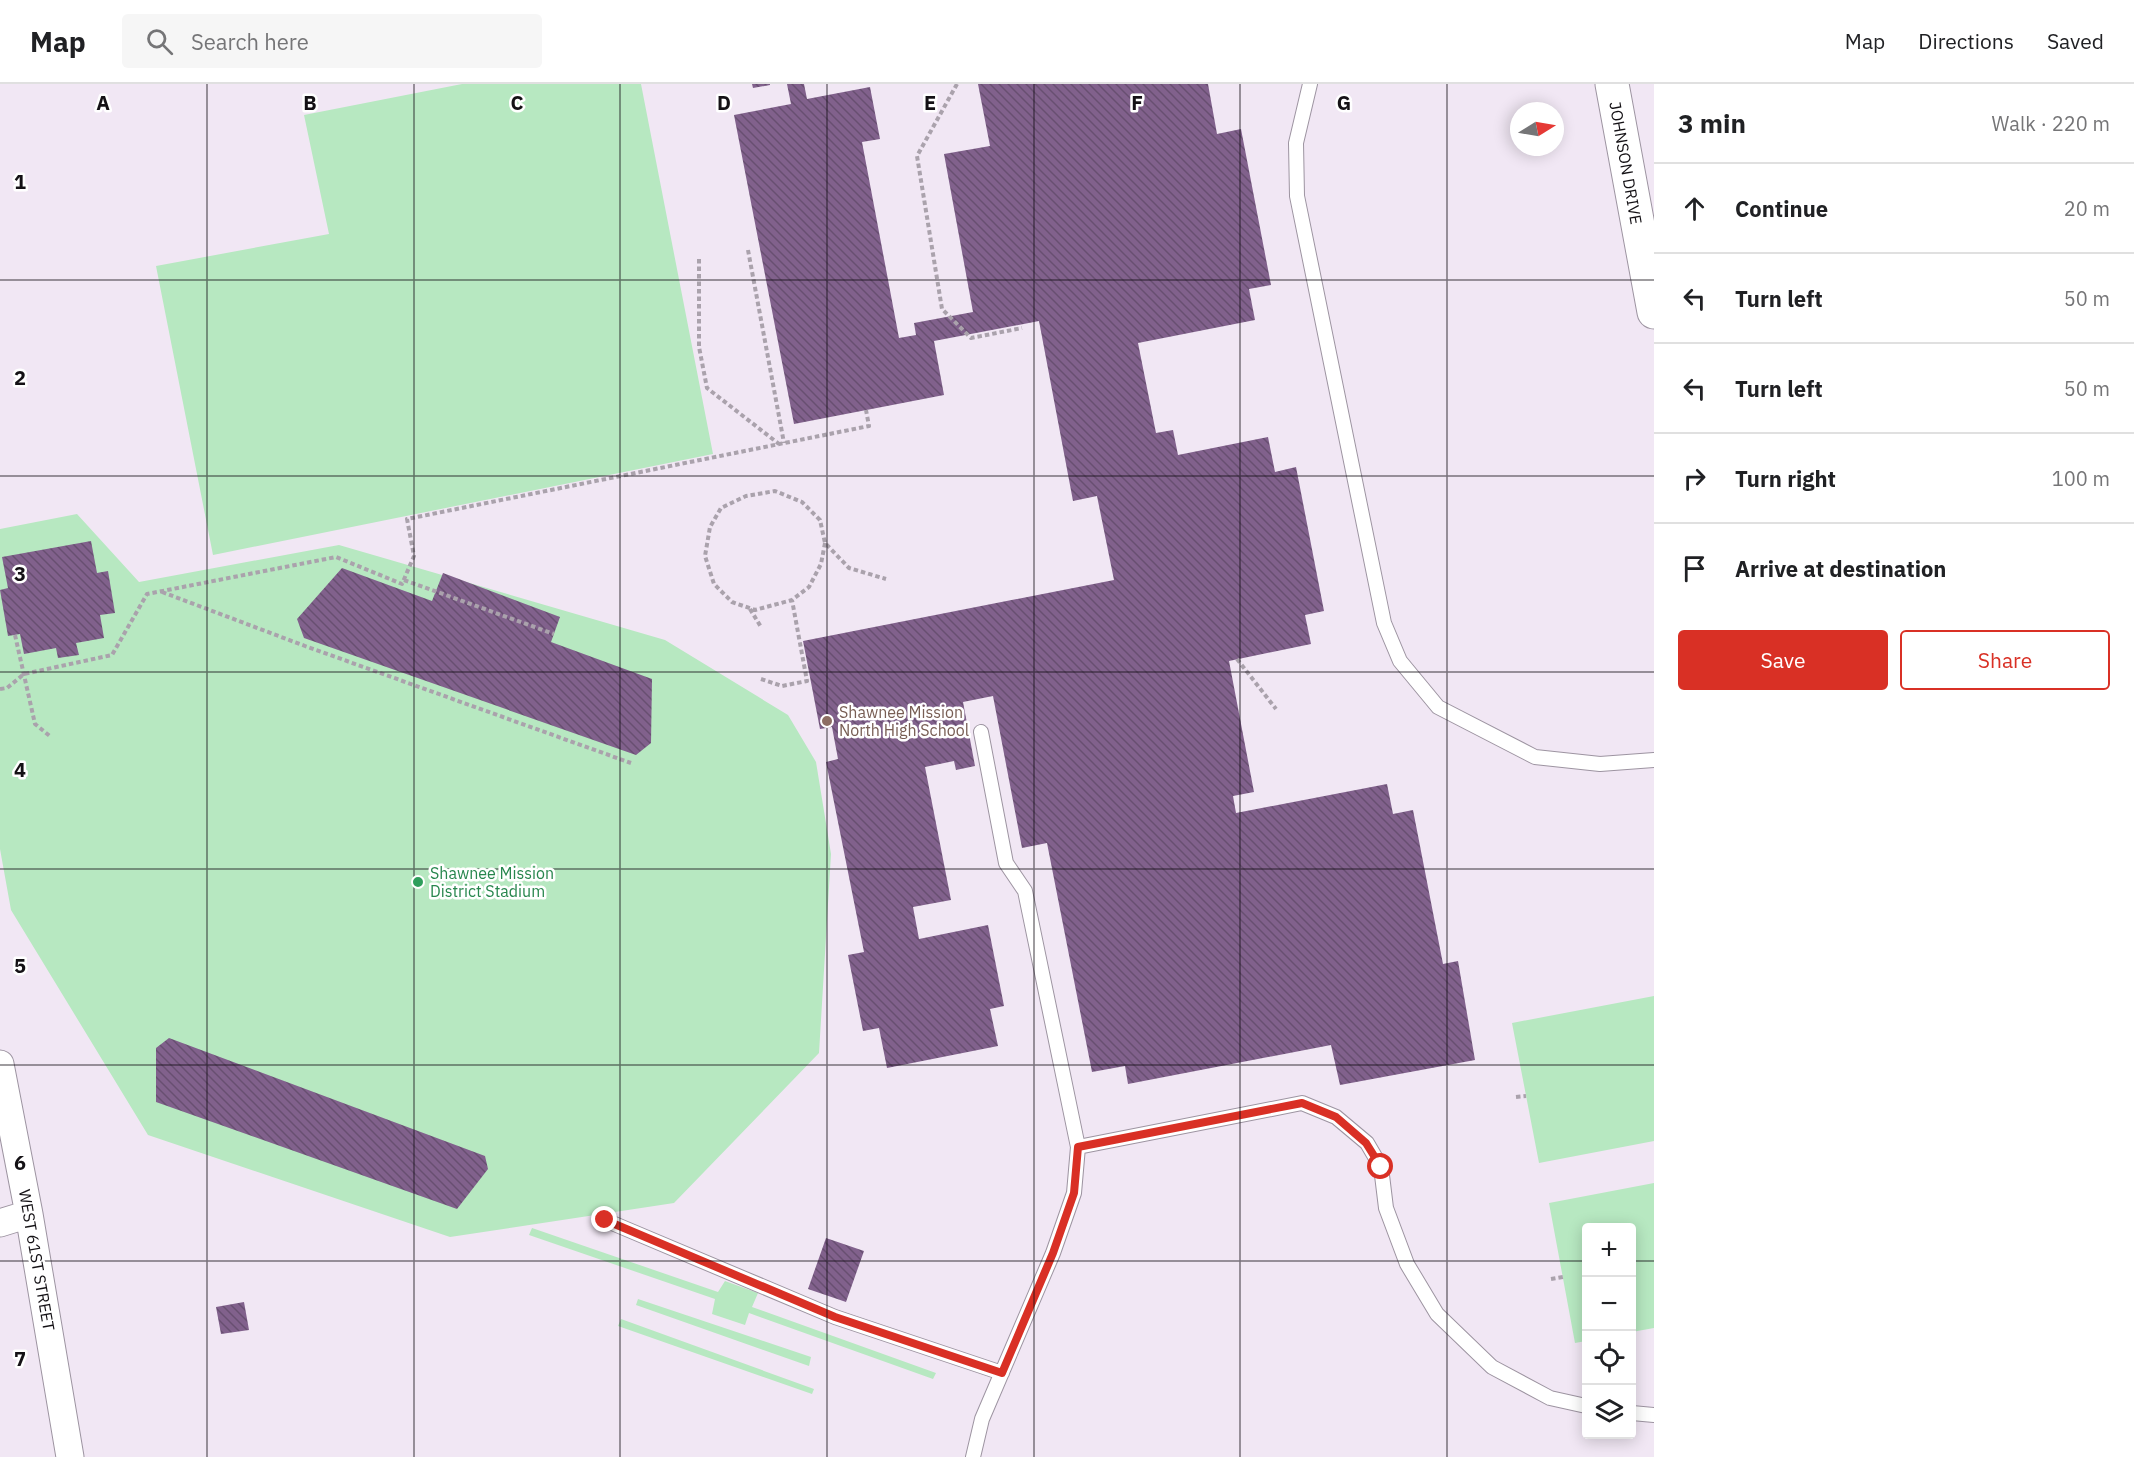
<!DOCTYPE html>
<html lang="en">
<head>
<meta charset="utf-8">
<style>
	:root { --surface:#fff; --page:#f6f6f6; --text:#202124; --muted:#757577; --line:#e0e0e0; --accent:#d93025 }
	body { margin:0; font-family:"IBM Plex Sans",sans-serif; background:var(--page); color:var(--text) }
	.controls { position:absolute; right:18px; bottom:18px; display:grid; overflow:hidden; border-radius:6px; box-shadow:0 3px 15px #0003 }
	.controls button { width:54px; height:54px; display:grid; place-items:center; padding:0; border:0; border-bottom:2px solid var(--line); background:var(--surface); color:var(--text); font:30px sans-serif }
	.compass { position:absolute; left:1510px; top:18px; width:54px; height:54px; border-radius:50%; background:var(--surface); box-shadow:0 3px 15px #0003; rotate:79deg }
	.stop { position:absolute; width:18px; height:18px; margin:-14px; border:4px solid #d93025; border-radius:50%; background:#fff }
	.stop.end { background:#d93025; border-color:#fff; box-shadow:0 2px 6px #0008 }
	.list { margin:0; padding:0; list-style:none }
	h2 { display:flex; justify-content:space-between; align-items:center; height:78px; margin:0; padding:0 24px; font-size:26px }
	h2 small { font-size:20px; font-weight:400; color:var(--muted) }
	.list li { display:grid; grid-template-columns:39px 1fr auto; gap:18px; align-items:center; box-sizing:border-box; height:90px; padding:0 24px; border-top:2px solid var(--line) }
	.list b { display:block; font-size:22px; white-space:nowrap }
	.list em { font-size:20px; font-style:normal; color:var(--muted) }
	.actions { display:flex; gap:12px; padding:18px 24px }
	.actions a { flex:1; padding:14px 0; border:2px solid var(--accent); border-radius:6px; text-align:center; font-size:21px; color:var(--accent) }
	.actions .main { background:var(--accent); color:#fff }
	.icon { flex:none; width:33px; height:33px; fill:none; stroke:currentColor; stroke-width:2; stroke-linecap:round; stroke-linejoin:round }
	.map { position:relative; flex:none; width:1654px; height:1373px; overflow:hidden }
	header { display:flex; align-items:center; gap:36px; box-sizing:border-box; height:84px; padding:0 30px; background:var(--surface); border-bottom:2px solid var(--line) }
	header strong { font-size:28px }
	nav { display:flex; gap:33px; margin-inline-start:auto; font-size:21px }
	.search { width:420px; height:54px; background:var(--page); display:flex; align-items:center; gap:15px; box-sizing:border-box; padding:0 21px; border-radius:6px; color:var(--muted); font-size:22px }
	main { display:flex }
	aside { flex:1; background:var(--surface) }
	.map>svg:first-child { display:block }
	.park { fill:#b7e8c1 }
	.building { fill:url(#building-back-hatch) }
	.lines { fill:none; stroke-linecap:round; stroke-linejoin:round }
	.service-casing { stroke:#9d94a1; stroke-width:16 }
	.minor-casing { stroke:#9d94a1; stroke-width:29 }
	.secondary-casing { stroke:#9d94a1; stroke-width:35 }
	.path { stroke:#aaa2ac; stroke-width:4; stroke-dasharray:4.5 3; stroke-linecap:butt }
	.service { stroke:#fff; stroke-width:14 }
	.minor { stroke:#fff; stroke-width:27 }
	.secondary { stroke:#fff; stroke-width:33 }
	.route { stroke:#d93025; stroke-width:8 }
	.grid { fill:none; stroke:#141115; stroke-width:1.5; stroke-opacity:0.55 }
	.education-dot { fill:#8d6e63; stroke:#fff; stroke-width:2 }
	.leisure-dot { fill:#2e9e5b; stroke:#fff; stroke-width:2 }
	.labels { text-anchor:middle; dominant-baseline:central; stroke-width:5; stroke-linejoin:round; paint-order:stroke }
	.street-label { font-size:16px; fill:#141115; stroke:#fff }
	.education-label { font-size:16px; fill:#785e54; stroke:#fff; text-anchor:start }
	.leisure-label { font-size:16px; fill:#27864d; stroke:#fff; text-anchor:start }
	.grid-label { font-size:20px; text-anchor:middle; font-weight:bold; fill:#141115; stroke:#fff; stroke-width:5; stroke-linejoin:round; paint-order:stroke }
</style>
</head>
<body>
<header>
<strong>Map</strong>
<div class="search"><svg class="icon" aria-label="search" viewBox="0 0 24 24"><circle cx="10" cy="10" r="6"/><path d="M15 15l6 6"/></svg>Search here</div>
<nav><a>Map</a><a>Directions</a><a>Saved</a></nav>
</header>
<main>
<div class="map">
<svg width="1654" height="1373" viewBox="0 0 1654 1373">
	<defs>
		<pattern id="building-back-hatch" width="6" height="6" patternUnits="userSpaceOnUse" patternTransform="scale(1.5)"><rect width="6" height="6" fill="#81618c"/><path d="M-1 5l2 2M0 0l6 6M5-1l2 2" fill="none" stroke="#684f71"/></pattern>
	</defs>
	<rect width="100%" height="100%" fill="#f1e7f4"/>
	<path class="park" d="M 462,0 L 641,0 L 713,370 L 213,471 L 156,182 L 329,150 L 304,31 Z
		M 77,430 L 139,498 L 339,461 L 665,556 L 788,631 L 816,678 L 831,770 L 819,969 L 674,1119 L 450,1153 L 148,1051 L 11,826 L 0,765 L 0,445 Z
		M 1654,912 L 1654,1057 L 1539,1079 L 1512,939 Z
		M 1654,1099 L 1654,1244 L 1632,1248 L 1632,1144 L 1586,1144 L 1586,1257 L 1575,1259 L 1549,1119 Z
		M 532,1144 L 718,1208 L 725,1197 L 758,1209 L 752,1223 L 936,1289 L 933,1295 L 749,1229 L 745,1241 L 712,1230 L 715,1215 L 529,1151 Z
		M 638,1215 L 811,1273 L 809,1282 L 636,1221 Z
		M 621,1235 L 814,1305 L 812,1310 L 618,1242 Z"/>
	<path class="building" d="M 752,0 L 770,0 L 770,1 L 753,4 Z
		M 787,0 L 804,0 L 807,15 L 870,3 L 880,55 L 862,58 L 899,254 L 916,251 L 914,239 L 973,228 L 944,70 L 990,62 L 978,0 L 1208,0 L 1217,50 L 1241,45 L 1271,201 L 1249,205 L 1255,236 L 1138,259 L 1156,349 L 1173,346 L 1178,371 L 1268,353 L 1275,388 L 1296,383 L 1324,527 L 1305,531 L 1311,560 L 1229,577 L 1254,708 L 1233,712 L 1236,729 L 1387,700 L 1393,730 L 1413,726 L 1443,880 L 1458,877 L 1475,976 L 1340,1001 L 1331,961 L 1128,1000 L 1125,982 L 1092,988 L 1047,759 L 1022,764 L 993,612 L 963,618 L 975,682 L 956,686 L 954,677 L 925,683 L 951,816 L 913,823 L 919,855 L 988,841 L 1004,922 L 990,925 L 998,962 L 887,984 L 879,944 L 863,947 L 848,871 L 864,868 L 826,678 L 838,675 L 832,643 L 820,645 L 803,557 L 1114,496 L 1097,412 L 1073,417 L 1039,237 L 934,257 L 944,311 L 794,340 L 734,31 L 791,20 Z
		M 91,457 L 97,489 L 108,487 L 115,529 L 100,531 L 104,554 L 76,559 L 79,571 L 58,574 L 56,564 L 24,570 L 20,550 L 8,552 L 0,506 L 8,504 L 2,473 Z
		M 342,484 L 432,517 L 443,489 L 560,533 L 551,558 L 652,595 L 651,659 L 636,671 L 304,554 L 297,535 Z
		M 169,954 L 485,1072 L 488,1085 L 457,1125 L 156,1018 L 156,964 Z
		M 826,1154 L 864,1167 L 846,1218 L 808,1205 Z
		M 244,1218 L 249,1246 L 221,1250 L 216,1223 Z"/>
	<g class="lines">
		<g class="service-casing">
			<path id="service" d="M 1310,0 L 1296,59 L 1297,112 L 1384,539 L 1400,577 L 1438,623 L 1535,673 L 1600,680 L 1654,676
				M 981,648 L 1006,779 L 1025,807 L 1078,1063
				M 605,1136 L 835,1233 L 1002,1289
				M 1632,1329 L 1654,1331
				M 973,1373 L 982,1335 L 1053,1169 L 1074,1109 L 1078,1063 L 1302,1019 L 1336,1033 L 1367,1059 L 1381,1083 L 1386,1124 L 1407,1180 L 1437,1230 L 1492,1283 L 1550,1314 L 1586,1322"/>
		</g>
		<g class="minor-casing">
			<path id="minor" d="M 0,980 L 29,1130 L 70,1373
				M 0,1139 L 29,1130"/>
		</g>
		<g class="secondary-casing">
			<path id="secondary" d="M 1612,0 L 1654,228"/>
		</g>
		<path class="path" d="M 957,0 L 917,72 L 942,225 L 971,254 L 1022,244
			M 748,166 L 784,359
			M 699,175 L 699,263 L 707,304 L 779,360
			M 825,459 L 821,480 L 809,503 L 792,516 L 755,526 L 732,518 L 714,500 L 705,472 L 710,443 L 721,424 L 746,412 L 775,407 L 802,418 L 820,436 L 825,459 L 849,484 L 886,495
			M 404,496 L 554,550
			M 162,508 L 305,562 L 631,679
			M 750,525 L 761,543
			M 15,551 L 35,640 L 51,653
			M 1237,575 L 1276,625
			M 761,595 L 782,602 L 807,597 L 792,516
			M 0,605 L 7,604 L 24,590 L 112,571 L 147,510 L 336,473 L 402,500 L 414,472 L 407,435 L 869,342 L 866,326
			M 1516,1013 L 1526,1012
			M 1551,1195 L 1563,1193"/>
		<use href="#service" class="service"/>
		<use href="#minor" class="minor"/>
		<use href="#secondary" class="secondary"/>
	</g>
	<g class="lines">
		<path class="route" d="M 605,1136 L 835,1233 L 1002,1289 L 1053,1169 L 1074,1109 L 1078,1063 L 1302,1019 L 1336,1033 L 1366,1059 L 1381,1083"/>
	</g>
	<path class="grid" d="M 207,0 L 207,1373M 414,0 L 414,1373M 620,0 L 620,1373M 827,0 L 827,1373M 1034,0 L 1034,1373M 1240,0 L 1240,1373M 1447,0 L 1447,1373M 0,196 L 1654,196M 0,392 L 1654,392M 0,588 L 1654,588M 0,785 L 1654,785M 0,981 L 1654,981M 0,1177 L 1586,1177M 1632,1177 L 1654,1177"/>
	<circle class="education-dot" cx="827" cy="637" r="6"/>
	<circle class="leisure-dot" cx="418" cy="798" r="6"/>
	<g class="labels">
		<g class="street-label">
			<text transform="translate(1626 79) rotate(80)">JOHNSON DRIVE</text>
			<text transform="translate(37 1176) rotate(80)">WEST 61ST STREET</text>
		</g>
		<g class="education-label">
			<text x="839" y="628">Shawnee Mission<tspan x="839" dy="18">North High School</tspan></text>
		</g>
		<g class="leisure-label">
			<text x="430" y="789">Shawnee Mission<tspan x="430" dy="18">District Stadium</tspan></text>
		</g>
	</g>
	<g class="grid-label">
		<text x="103" y="26">A</text>
		<text x="310" y="26">B</text>
		<text x="517" y="26">C</text>
		<text x="724" y="26">D</text>
		<text x="930" y="26">E</text>
		<text x="1137" y="26">F</text>
		<text x="1344" y="26">G</text>
		<text x="20" y="105">1</text>
		<text x="20" y="301">2</text>
		<text x="20" y="497">3</text>
		<text x="20" y="693">4</text>
		<text x="20" y="889">5</text>
		<text x="20" y="1086">6</text>
		<text x="20" y="1282">7</text>
	</g>
</svg>
<div class="controls">
<button>+</button>
<button>−</button>
<button><svg class="icon" aria-label="locate" viewBox="0 0 24 24"><circle cx="12" cy="12" r="6"/><path d="M12 2v4M12 18v4M2 12h4M18 12h4"/></svg></button>
<button><svg class="icon" aria-label="layers" viewBox="0 0 24 24"><path d="M12 4l9 5-9 5-9-5zM3 14l9 5 9-5"/></svg></button>
</div>
<svg class="compass" viewBox="-18 -18 36 36"><path d="M0-13l5 13h-10z" fill="#e53935"/><path d="M0 13l5-13h-10z" fill="#757577"/></svg>
<div class="stop" style="left:1381px;top:1083px"></div>
<div class="stop end" style="left:605px;top:1136px"></div>
</div>
<aside>
<h2>3 min<small>Walk · 220 m</small></h2>
<ul class="list">
<li><svg class="icon" aria-label="ahead" viewBox="0 0 24 24"><path d="M12 20V5M6 11l6-6 6 6"/></svg><div><b>Continue</b></div><em>20 m</em></li>
<li><svg class="icon" aria-label="left" viewBox="0 0 24 24"><path d="M17 20v-9H6M10 6l-5 5 5 5"/></svg><div><b>Turn left</b></div><em>50 m</em></li>
<li><svg class="icon" aria-label="left" viewBox="0 0 24 24"><path d="M17 20v-9H6M10 6l-5 5 5 5"/></svg><div><b>Turn left</b></div><em>50 m</em></li>
<li><svg class="icon" aria-label="right" viewBox="0 0 24 24"><path d="M7 20v-9h11M14 6l5 5-5 5"/></svg><div><b>Turn right</b></div><em>100 m</em></li>
<li><svg class="icon" aria-label="arrive" viewBox="0 0 24 24"><path d="M6 21V4h12l-3 4 3 4H6"/></svg><div><b>Arrive at destination</b></div></li>
</ul>
<div class="actions"><a class="main">Save</a><a>Share</a></div>
</aside>
</main>
</body>
</html>
